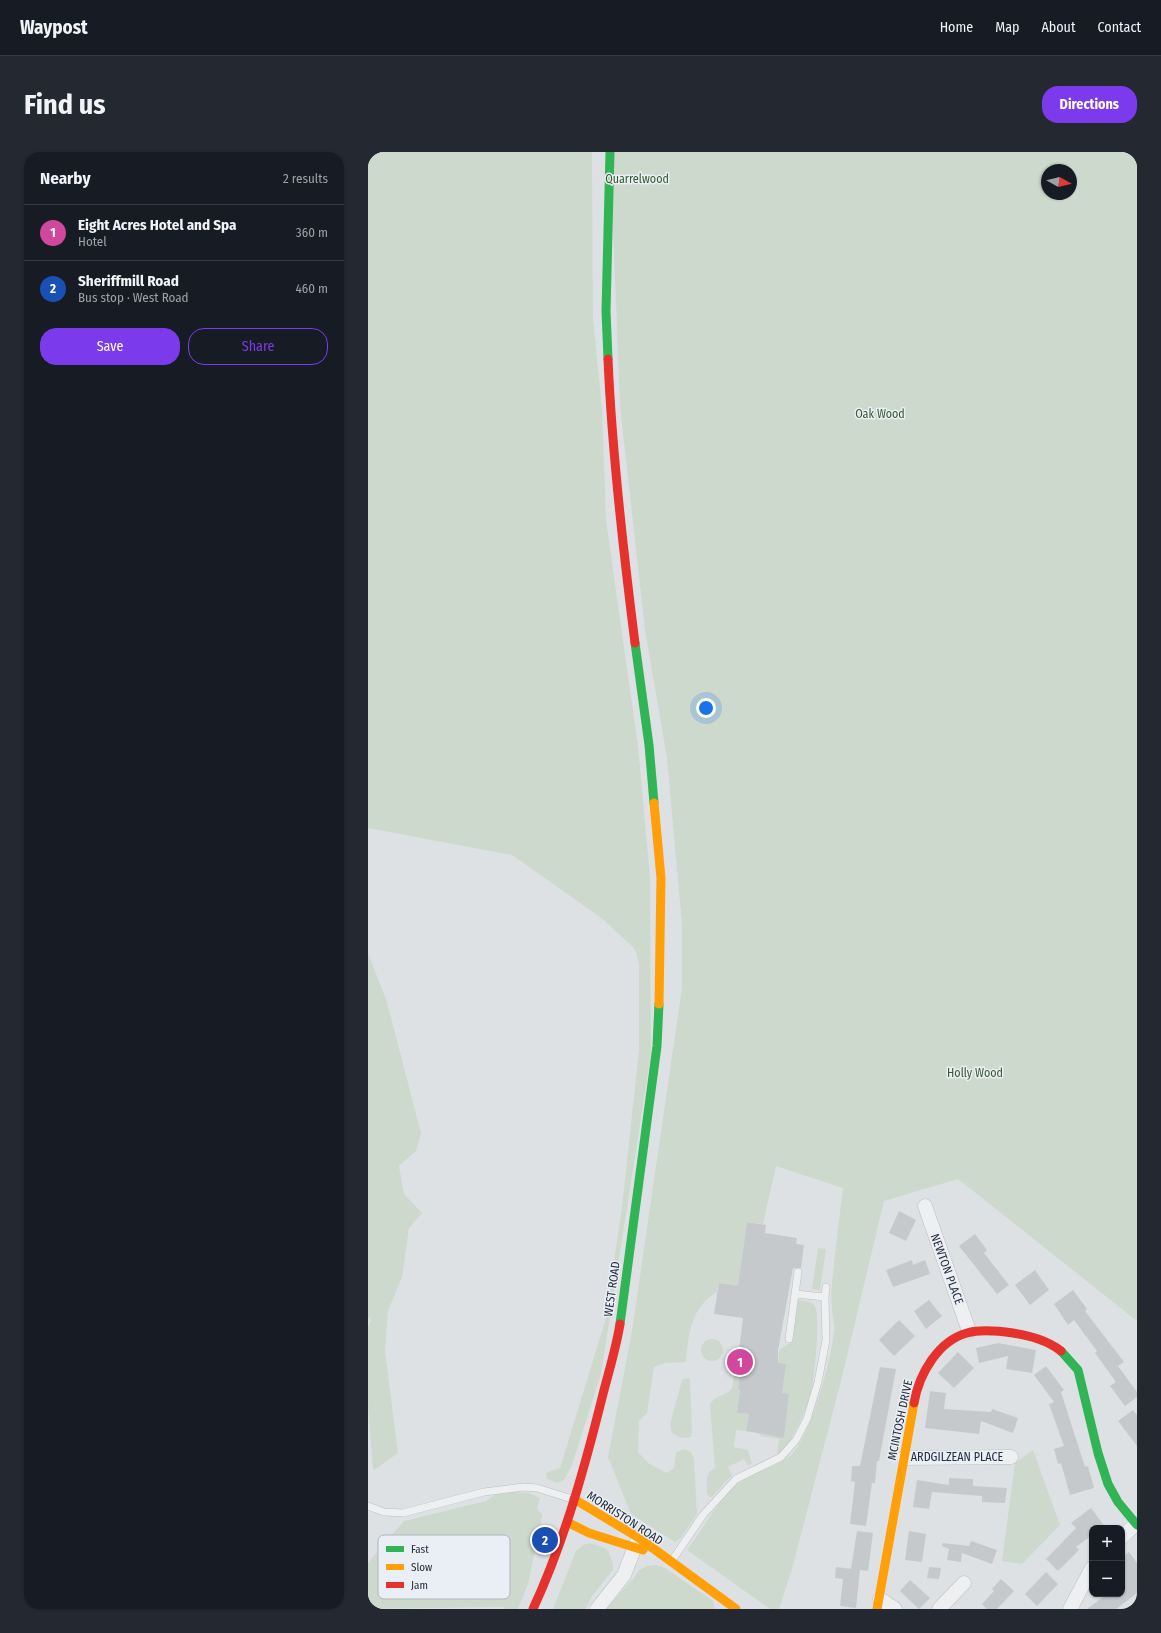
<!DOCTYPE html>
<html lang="en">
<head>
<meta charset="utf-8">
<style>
	:root { --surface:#171b24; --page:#242831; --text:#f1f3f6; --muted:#9ea1a6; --line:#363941; --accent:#7c3aed }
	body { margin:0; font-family:"Fira Sans Condensed",sans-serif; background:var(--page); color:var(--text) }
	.controls { position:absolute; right:12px; bottom:12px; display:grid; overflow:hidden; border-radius:8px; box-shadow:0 1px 3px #0004 }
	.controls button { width:36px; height:36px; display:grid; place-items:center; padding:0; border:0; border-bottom:1px solid var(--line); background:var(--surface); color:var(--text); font:20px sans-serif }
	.compass { position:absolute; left:673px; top:12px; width:36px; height:36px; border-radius:50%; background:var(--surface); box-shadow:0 1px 3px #0004; rotate:98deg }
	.you { position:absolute; left:338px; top:556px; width:14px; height:14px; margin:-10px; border:3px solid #fff; border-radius:50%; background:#1a73e8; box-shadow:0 0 0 6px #1a73e833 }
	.badge { display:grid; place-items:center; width:26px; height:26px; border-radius:50%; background:var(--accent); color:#fff; font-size:13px; font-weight:700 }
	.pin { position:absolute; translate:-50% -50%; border:2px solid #fff; box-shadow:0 1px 4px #0006 }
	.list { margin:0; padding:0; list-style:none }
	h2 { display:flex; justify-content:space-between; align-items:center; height:52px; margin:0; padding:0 16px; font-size:17px }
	h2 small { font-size:13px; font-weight:400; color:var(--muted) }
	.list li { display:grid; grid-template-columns:26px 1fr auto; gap:12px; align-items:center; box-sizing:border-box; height:56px; padding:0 16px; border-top:1px solid var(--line) }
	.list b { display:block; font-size:15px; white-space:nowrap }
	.list p { margin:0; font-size:13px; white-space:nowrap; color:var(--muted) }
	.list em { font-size:13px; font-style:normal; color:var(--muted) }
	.actions { display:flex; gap:8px; padding:12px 16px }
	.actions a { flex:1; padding:9px 0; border:1px solid var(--accent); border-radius:16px; text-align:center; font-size:14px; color:var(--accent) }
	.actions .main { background:var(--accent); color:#fff }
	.map { position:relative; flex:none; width:769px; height:1457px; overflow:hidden; border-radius:16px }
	header { display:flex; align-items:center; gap:24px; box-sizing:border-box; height:56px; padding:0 20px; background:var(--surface); border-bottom:1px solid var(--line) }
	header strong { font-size:19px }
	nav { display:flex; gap:22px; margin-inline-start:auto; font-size:14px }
	.intro { display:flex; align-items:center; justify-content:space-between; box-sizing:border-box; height:96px; padding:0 24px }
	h1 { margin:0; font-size:28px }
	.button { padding:10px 18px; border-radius:16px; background:var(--accent); color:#fff; font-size:14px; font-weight:700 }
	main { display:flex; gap:24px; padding:0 24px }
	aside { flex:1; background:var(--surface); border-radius:16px; box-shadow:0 1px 3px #0004 }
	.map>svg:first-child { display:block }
	.green { fill:#ced9cd; fill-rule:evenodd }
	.building { fill:#c6c9cc }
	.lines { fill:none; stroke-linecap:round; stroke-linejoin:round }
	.lane-casing { stroke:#bcbfc2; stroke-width:8 }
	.street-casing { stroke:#bcbfc2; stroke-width:15 }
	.lane { stroke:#edeff1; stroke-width:7 }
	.street { stroke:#edeff1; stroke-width:14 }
	.fast { stroke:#30b455; stroke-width:9 }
	.slow { stroke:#ff9f0a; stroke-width:9 }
	.jam { stroke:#e5322d; stroke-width:9 }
	.labels { text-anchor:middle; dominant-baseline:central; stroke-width:3; stroke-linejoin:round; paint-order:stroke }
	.park-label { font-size:12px; fill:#385c30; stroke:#eaeff5 }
	.street-label { font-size:12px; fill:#242e3e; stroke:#eaeff5 }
	.key { fill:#eaeff5; stroke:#afb5be; stroke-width:1 }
	.key-label { font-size:11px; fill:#242e3e }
</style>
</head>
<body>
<header>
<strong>Waypost</strong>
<nav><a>Home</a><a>Map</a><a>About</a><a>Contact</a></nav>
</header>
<div class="intro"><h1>Find us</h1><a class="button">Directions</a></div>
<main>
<aside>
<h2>Nearby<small>2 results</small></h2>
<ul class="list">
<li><span class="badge" style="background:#d1479c">1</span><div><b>Eight Acres Hotel and Spa</b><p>Hotel</p></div><em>360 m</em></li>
<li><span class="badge" style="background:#1a4fb4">2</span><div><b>Sheriffmill Road</b><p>Bus stop · West Road</p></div><em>460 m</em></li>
</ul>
<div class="actions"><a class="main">Save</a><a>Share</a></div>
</aside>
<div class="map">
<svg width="769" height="1457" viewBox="0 0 769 1457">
	<rect width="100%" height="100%" fill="#dee1e4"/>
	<path class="green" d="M 0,0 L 224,0 L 225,166 L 234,257 L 238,368 L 270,594 L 282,725 L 283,902 L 233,1222 L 204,1313 L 196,1328 L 189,1331 L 179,1327 L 178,1321 L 192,1316 L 238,1166 L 254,1055 L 271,898 L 271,812 L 268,800 L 264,794 L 232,765 L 144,703 L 0,676 Z
		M 242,0 L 769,0 L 769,1169 L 590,1027 L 516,1049 L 474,1225 L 424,1417 L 411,1457 L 402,1457 L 319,1398 C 336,1375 352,1344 376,1327 C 390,1317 411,1315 424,1302 C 443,1283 463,1208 466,1180 C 467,1172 464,1164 464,1156 C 463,1148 463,1140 464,1132 C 467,1100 471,1068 475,1036 L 408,1014 L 395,1072 L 379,1070 L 370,1137 L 351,1131 L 349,1140 C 323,1155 320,1183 318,1210 L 297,1211 L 286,1215 L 279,1261 L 271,1269 L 270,1300 L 280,1311 L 299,1321 L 306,1316 L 308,1300 L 317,1297 L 323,1300 L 326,1306 L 329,1362 L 313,1386 L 307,1390 L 263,1362 L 240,1305 L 264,1179 L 314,836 L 314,773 L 299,606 L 277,478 L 252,254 ZM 679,18 L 703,18 L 703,42 L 679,42 Z
		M 0,801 L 19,850 L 53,981 L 48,999 L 31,1014 L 36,1042 L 54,1061 L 41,1076 L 34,1125 L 20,1159 L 17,1199 L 30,1301 L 5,1319 L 0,1251 L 0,1175 L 3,1168 L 0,1165 Z
		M 450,1096 L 458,1097 L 452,1138 L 444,1137 Z
		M 430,1148 C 436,1149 444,1149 447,1154 C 453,1163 446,1233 442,1245 C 438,1257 422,1298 409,1302 L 411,1287 L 392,1284 L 393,1277 L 395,1278 L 395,1283 L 416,1285 L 421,1242 L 414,1241 L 410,1211 L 411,1198 L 425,1189 Z
		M333 1198a11 11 0 1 1 22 0a11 11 0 1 1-22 0Z
		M 369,1209 L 368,1221 L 372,1222 L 370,1237 L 372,1238 L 369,1261 L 381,1262 L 378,1279 L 368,1278 L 366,1295 L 380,1298 L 384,1312 L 380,1314 L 376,1307 L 360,1315 L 364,1323 L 345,1344 L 342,1345 L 339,1342 C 339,1331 336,1321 347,1316 L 342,1253 C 347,1242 360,1244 364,1236 C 366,1229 366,1218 367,1211 Z
		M 318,1226 L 322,1227 L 324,1279 L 323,1285 L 313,1286 L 304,1281 L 302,1272 L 314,1228 Z
		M 665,1298 L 692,1373 L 654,1412 L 634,1409 L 647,1311 Z
		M 138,1340 L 161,1341 L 172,1346 L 169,1357 L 174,1362 L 174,1365 L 160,1432 L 150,1457 L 135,1457 L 136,1455 L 0,1457 L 0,1411 L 36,1369 L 118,1349 L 128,1342 Z
		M 222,1391 L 237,1396 L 241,1400 L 245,1412 L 245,1418 L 224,1444 L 218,1457 L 185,1457 L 208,1399 L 215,1393 Z
		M 288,1413 L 297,1416 L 345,1449 L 347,1457 L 238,1457 L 265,1427 L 271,1418 L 279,1414 Z"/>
	<path class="building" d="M 531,1059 L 548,1068 L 538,1089 L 521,1081 Z
		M 379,1070 L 398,1073 L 397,1081 L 429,1086 L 428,1092 L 436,1093 L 433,1116 L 425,1116 L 410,1198 L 410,1211 L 418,1212 L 414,1241 L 421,1242 L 416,1286 L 378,1279 L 381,1262 L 369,1261 L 372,1238 L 370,1237 L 372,1222 L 368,1222 L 375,1166 L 346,1162 L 351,1131 L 370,1134 Z
		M 607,1082 L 619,1098 L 616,1101 L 641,1133 L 629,1142 L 591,1094 Z
		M 544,1108 L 545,1113 L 557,1108 L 562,1122 L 525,1135 L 518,1118 Z
		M 667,1118 L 681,1138 L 662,1153 L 647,1133 Z
		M 705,1138 L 719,1157 L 717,1159 L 756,1210 L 750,1214 L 769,1240 L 769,1245 L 757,1254 L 742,1234 L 748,1230 L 727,1201 L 729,1199 L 706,1168 L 700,1173 L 686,1152 Z
		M 561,1148 L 574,1164 L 558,1177 L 546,1159 Z
		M 531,1168 L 547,1184 L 526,1204 L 511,1188 Z
		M 630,1191 L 668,1198 L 664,1221 L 638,1217 L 640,1204 L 611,1211 L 608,1196 Z
		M 590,1200 L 606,1216 L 586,1236 L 570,1221 Z
		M 678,1214 L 696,1238 L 693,1240 L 717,1315 L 720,1314 L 726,1336 L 702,1343 L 693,1311 L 690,1312 L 686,1297 L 696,1294 L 681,1252 L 686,1250 L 666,1223 Z
		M 512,1215 L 528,1217 L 511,1309 L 509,1309 L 507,1331 L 504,1331 L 498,1374 L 482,1372 L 487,1330 L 483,1329 L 484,1314 L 492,1314 Z
		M 562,1239 L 578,1241 L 576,1257 L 623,1260 L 624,1257 L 650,1266 L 645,1281 L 613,1269 L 611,1282 L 557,1276 Z
		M 765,1258 L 769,1263 L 769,1294 L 750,1269 Z
		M 581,1326 L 605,1327 L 605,1334 L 639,1336 L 637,1351 L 614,1350 L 614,1344 L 564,1340 L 561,1357 L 545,1355 L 549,1328 L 581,1333 Z
		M 723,1356 L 738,1376 L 724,1376 L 724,1383 L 708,1395 L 711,1398 L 690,1419 L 678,1407 L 708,1376 L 703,1371 Z
		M 489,1379 L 505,1381 L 500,1419 L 492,1418 L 488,1456 L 472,1454 L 475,1427 L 467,1426 L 468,1415 L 492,1418 L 483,1417 Z
		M 541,1379 L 558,1382 L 554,1410 L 537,1408 Z
		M 603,1389 L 629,1398 L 624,1412 L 594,1401 L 593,1410 L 579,1408 L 581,1397 L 574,1394 L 575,1391 L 601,1394 Z
		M 761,1400 L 769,1411 L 769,1441 L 748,1457 L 719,1457 L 739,1442 L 754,1442 L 754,1405 Z
		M 561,1415 L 573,1416 L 571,1427 L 559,1426 Z
		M 678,1420 L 690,1432 L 669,1454 L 657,1442 Z
		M 633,1427 L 646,1439 L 629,1457 L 619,1457 L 614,1452 L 626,1439 L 624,1437 Z
		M 542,1428 L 562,1446 L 551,1457 L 532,1439 Z"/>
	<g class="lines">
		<g class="lane-casing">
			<path id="lane" d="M 427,1142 L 430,1120
				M 457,1145 L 458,1135
				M 0,1354 L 16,1360 L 35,1361 L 116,1340 L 155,1335 L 169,1336 L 204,1347
				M 303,1410 L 335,1363 L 368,1327 L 413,1305 L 428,1288 L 439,1267 L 450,1230 L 458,1188 L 457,1145 L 427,1142 L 421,1187"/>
		</g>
		<g class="street-casing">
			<path id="street" d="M 557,1054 L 601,1179
				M 536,1306 L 643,1305
				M 754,1385 L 768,1372
				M 512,1447 L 527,1457
				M 229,1457 L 256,1423 L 270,1387
				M 571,1457 L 596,1431
				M 702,1457 L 724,1416"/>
		</g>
		<use href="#lane" class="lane"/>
		<use href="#street" class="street"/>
		<path class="fast" d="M 240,207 L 238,159 L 242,0
			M 267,491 L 281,593 L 286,651
			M 252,1172 L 289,894 L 291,852
			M 693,1199 L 710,1218 L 730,1301 L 740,1332 L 750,1350 L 769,1373"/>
		<path class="slow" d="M 286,651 L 293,726 L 291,852
			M 206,1347 L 271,1386 L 368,1457
			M 199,1370 L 221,1381 L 275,1398
			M 509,1457 L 546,1251"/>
		<path class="jam" d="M 240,207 C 244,302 255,397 267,491
			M 546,1251 C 551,1222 570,1189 599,1181 C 613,1177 631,1179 645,1181 C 662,1184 679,1188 693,1199
			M 165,1457 C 196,1390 216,1318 234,1246 C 240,1222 248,1197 252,1172"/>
	</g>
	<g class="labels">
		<g class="park-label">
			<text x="269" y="27">Quarrelwood</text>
			<text x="512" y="262">Oak Wood</text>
			<text x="607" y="921">Holly Wood</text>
		</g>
		<g class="street-label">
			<text transform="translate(579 1117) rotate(70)">NEWTON PLACE</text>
			<text transform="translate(244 1137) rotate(-82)">WEST ROAD</text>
			<text transform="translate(532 1268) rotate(-78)">MCINTOSH DRIVE</text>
			<text x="589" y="1305">ARDGILZEAN PLACE</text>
			<text transform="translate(257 1366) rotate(33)">MORRISTON ROAD</text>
		</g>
	</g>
	<rect x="10" y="1383" width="132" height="64" rx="6" class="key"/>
	<rect x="18" y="1394" width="18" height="6" fill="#30b455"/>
	<rect x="18" y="1412" width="18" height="6" fill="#ff9f0a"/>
	<rect x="18" y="1430" width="18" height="6" fill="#e5322d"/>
	<g class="key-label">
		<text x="43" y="1401">Fast</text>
		<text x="43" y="1419">Slow</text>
		<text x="43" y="1437">Jam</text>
	</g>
</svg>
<div class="controls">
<button>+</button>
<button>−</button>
</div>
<svg class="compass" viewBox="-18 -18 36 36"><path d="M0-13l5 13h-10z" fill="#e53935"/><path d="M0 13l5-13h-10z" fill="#9ea1a6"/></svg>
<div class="you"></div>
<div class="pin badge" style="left:372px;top:1210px;background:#d1479c">1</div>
<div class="pin badge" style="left:177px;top:1388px;background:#1a4fb4">2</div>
</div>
</main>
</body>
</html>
